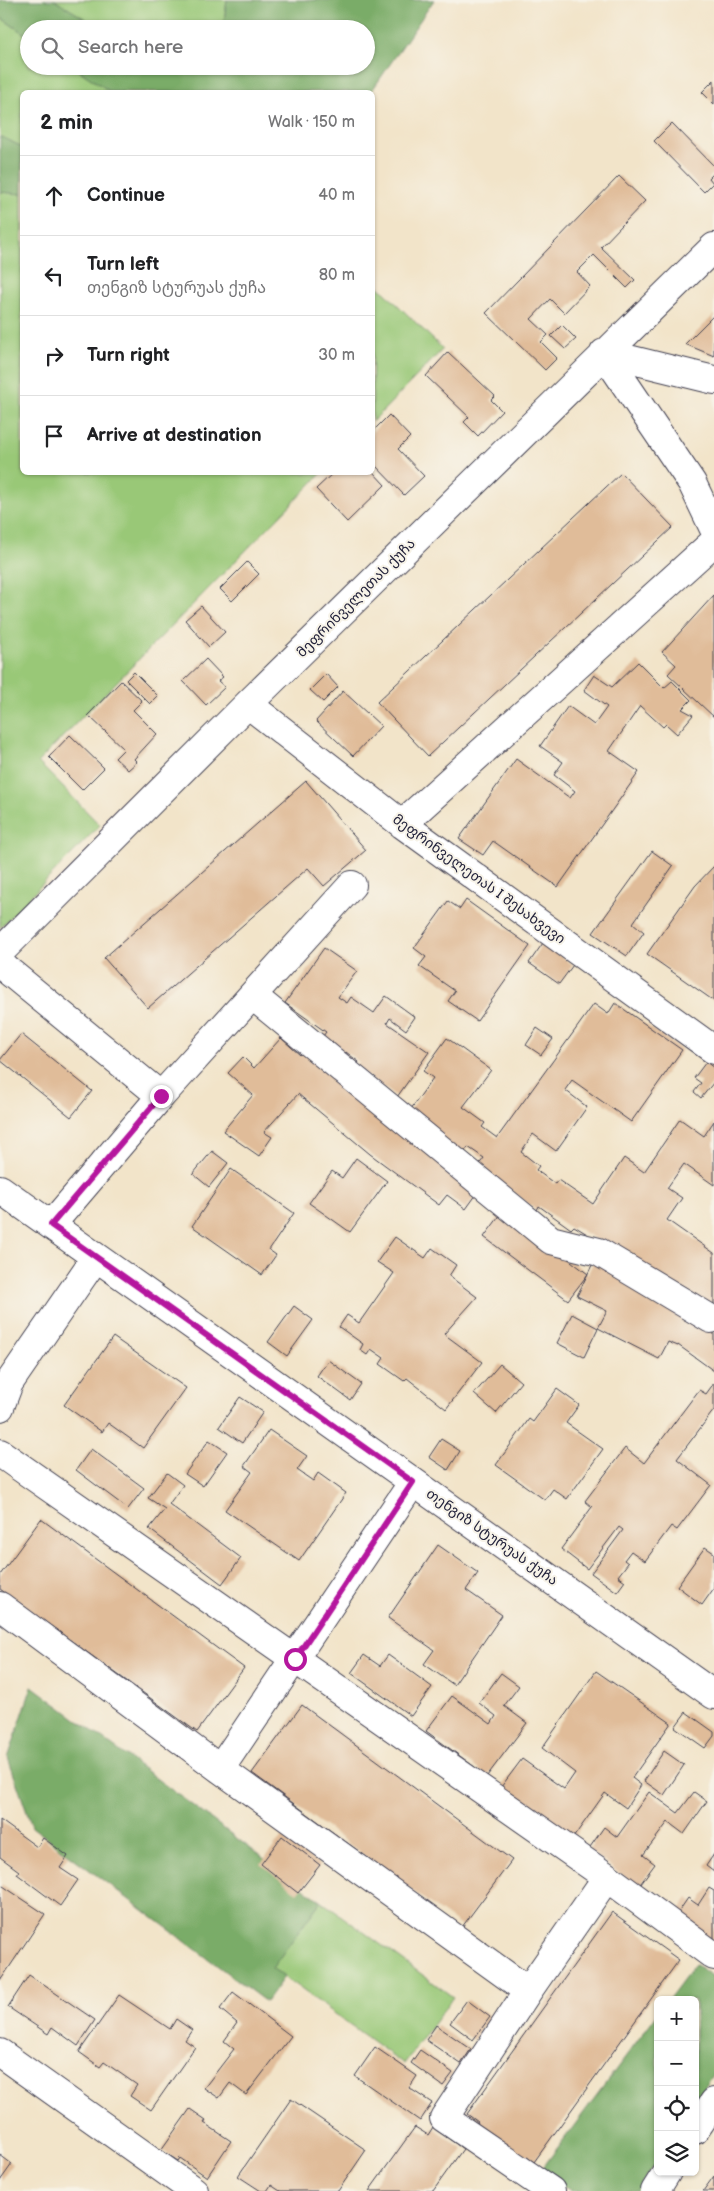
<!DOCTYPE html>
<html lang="en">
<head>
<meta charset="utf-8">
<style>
	:root { --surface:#fff; --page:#f6f6f6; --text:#202124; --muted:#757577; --line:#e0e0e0 }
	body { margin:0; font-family:"Balsamiq Sans","Noto Sans Georgian",sans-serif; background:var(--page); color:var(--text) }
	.controls { position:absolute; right:15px; bottom:15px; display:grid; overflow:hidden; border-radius:8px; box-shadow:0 1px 4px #0004 }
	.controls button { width:45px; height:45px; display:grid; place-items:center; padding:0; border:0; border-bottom:1px solid var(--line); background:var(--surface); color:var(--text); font:25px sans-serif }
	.stop { position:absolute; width:15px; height:15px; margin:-11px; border:4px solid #b5179e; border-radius:50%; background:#fff }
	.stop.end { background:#b5179e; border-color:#fff; box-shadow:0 1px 5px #0008 }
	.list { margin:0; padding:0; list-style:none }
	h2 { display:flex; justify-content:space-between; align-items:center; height:65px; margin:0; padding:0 20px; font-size:21px }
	h2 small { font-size:16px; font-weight:400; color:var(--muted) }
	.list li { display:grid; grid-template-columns:32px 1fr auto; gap:15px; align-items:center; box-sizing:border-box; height:80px; padding:0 20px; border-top:1px solid var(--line) }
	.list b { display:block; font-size:19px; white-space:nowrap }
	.list p { margin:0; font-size:16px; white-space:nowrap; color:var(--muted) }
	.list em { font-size:16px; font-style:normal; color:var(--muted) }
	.icon { flex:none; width:28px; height:28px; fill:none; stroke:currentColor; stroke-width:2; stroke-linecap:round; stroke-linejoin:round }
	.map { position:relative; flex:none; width:714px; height:2191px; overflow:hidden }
	.search { position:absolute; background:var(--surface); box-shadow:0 1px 4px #0004; left:20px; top:20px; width:355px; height:55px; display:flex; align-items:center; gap:12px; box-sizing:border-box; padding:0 18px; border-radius:28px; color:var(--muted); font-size:19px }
	.panel { position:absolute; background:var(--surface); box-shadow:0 1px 4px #0004; left:20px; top:90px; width:355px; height:385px; border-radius:8px }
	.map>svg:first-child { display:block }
	.green { fill:#99c877; stroke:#5e7559 }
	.forest { fill:#7aac68; stroke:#4e6752 }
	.building { fill:#e0bc99 }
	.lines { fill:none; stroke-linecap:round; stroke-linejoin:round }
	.minor-casing { stroke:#413f50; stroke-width:30 }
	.minor { stroke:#fff; stroke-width:28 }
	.route { stroke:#b5179e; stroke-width:6 }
	.labels { text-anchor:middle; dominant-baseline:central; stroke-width:4; stroke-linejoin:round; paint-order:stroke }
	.street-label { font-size:14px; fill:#22223b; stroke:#f7f3e8 }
</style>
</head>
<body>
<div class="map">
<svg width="714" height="2191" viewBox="0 0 714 2191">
	<rect width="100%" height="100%" fill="#f7f3e8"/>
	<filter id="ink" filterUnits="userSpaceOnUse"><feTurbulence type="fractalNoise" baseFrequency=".02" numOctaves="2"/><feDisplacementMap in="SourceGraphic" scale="10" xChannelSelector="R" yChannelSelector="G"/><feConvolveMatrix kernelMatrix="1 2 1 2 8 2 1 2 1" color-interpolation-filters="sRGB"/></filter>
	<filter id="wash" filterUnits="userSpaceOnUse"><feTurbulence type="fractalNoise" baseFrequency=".0096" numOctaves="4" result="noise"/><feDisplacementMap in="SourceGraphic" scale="20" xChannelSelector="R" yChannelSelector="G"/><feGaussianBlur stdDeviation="1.12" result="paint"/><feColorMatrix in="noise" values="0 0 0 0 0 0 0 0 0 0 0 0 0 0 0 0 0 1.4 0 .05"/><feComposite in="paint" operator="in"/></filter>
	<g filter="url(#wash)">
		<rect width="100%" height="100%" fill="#f2e4c9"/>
		<path class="green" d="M 54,0 L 227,0 L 223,29 L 102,29 Z
			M 0,17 L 29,37 L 29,66 L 72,66 L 111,92 L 22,92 L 22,147 L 0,136 Z
			M 0,192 L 22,194 L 22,472 L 322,473 L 38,762 L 100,825 L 0,928 Z
			M 373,281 L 443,349 L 373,421 L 372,421 Z
			M 321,1901 L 453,1997 L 404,2064 L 272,1968 Z"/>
		<path class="forest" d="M 0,0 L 54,0 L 102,29 L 29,29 L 29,37 L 0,17 Z
			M 227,0 L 434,0 L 371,92 L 111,92 L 72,66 L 167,66 L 176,71 L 185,66 L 366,66 L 366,29 L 223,29 Z
			M 0,136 L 22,147 L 22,194 L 0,192 Z
			M 32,1686 L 321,1901 L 272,1968 L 284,1977 L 266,2002 L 32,1827 L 8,1758 Z
			M 695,1964 L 714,1977 L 714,2074 L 695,2102 L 695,2000 L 668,2000 Z
			M 658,2013 L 658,2159 L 637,2191 L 571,2191 L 541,2170 Z"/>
		<g id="blocks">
			<path class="building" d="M 714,80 L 714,104 L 702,92 Z
				M 672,123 L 714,166 L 714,173 L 709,178 L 713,183 L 704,192 L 654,141 Z
				M 619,176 L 645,201 L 601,247 L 635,280 L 627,288 L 594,255 L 577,272 L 590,286 L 564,313 L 550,299 L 531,319 L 548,335 L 541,342 L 557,358 L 545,370 L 486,313 Z
				M 714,315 L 714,356 L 685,344 Z
				M 562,325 L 576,339 L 565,349 L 551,336 Z
				M 448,352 L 495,396 L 491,400 L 502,411 L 478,436 L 464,422 L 469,417 L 426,376 Z
				M 389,415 L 410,437 L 398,449 L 424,476 L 404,495 L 372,462 L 372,432 Z
				M 334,472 L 373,472 L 385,485 L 347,522 L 316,489 Z
				M 621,473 L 673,527 L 428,756 L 377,702 Z
				M 247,562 L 259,574 L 232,601 L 220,589 Z
				M 714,595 L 714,717 L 668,674 L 676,665 L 662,652 Z
				M 201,606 L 225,632 L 209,647 L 185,620 Z
				M 206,659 L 223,677 L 218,681 L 225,687 L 206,705 L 183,681 Z
				M 638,662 L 664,688 L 672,681 L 691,700 L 682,709 L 693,715 L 677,734 L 666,724 L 663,727 L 640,706 L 609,751 L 639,772 L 558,887 L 493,841 L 483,855 L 459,839 L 516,759 L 570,798 L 575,791 L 554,775 L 563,762 L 540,746 L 568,706 L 594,725 L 607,707 L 584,690 L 594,675 L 612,687 Z
				M 134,672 L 158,696 L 150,704 L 126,680 Z
				M 326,674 L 338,687 L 323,702 L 310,690 Z
				M 121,681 L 142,701 L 133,710 L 157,734 L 134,759 L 137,762 L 128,770 L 115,758 L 124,749 L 88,715 Z
				M 343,691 L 381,726 L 353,756 L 316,721 Z
				M 70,735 L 104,768 L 82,790 L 49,757 Z
				M 306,781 L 366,850 L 324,886 L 308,868 L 148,1008 L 104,958 Z
				M 652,851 L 673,866 L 633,923 L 644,932 L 627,956 L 593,933 Z
				M 714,866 L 714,1001 L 647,954 L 695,886 Z
				M 466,900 L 530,946 L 477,1021 L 448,1001 L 455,991 L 419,966 L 426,957 L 414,948 L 448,901 L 460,909 Z
				M 543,943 L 573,965 L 559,984 L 529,963 Z
				M 324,948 L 357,971 L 338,997 L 347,1003 L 351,997 L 374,1013 L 386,996 L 415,1017 L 406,1030 L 390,1018 L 387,1023 L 429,1052 L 397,1097 L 355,1067 L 359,1062 L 346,1052 L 342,1057 L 320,1040 L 326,1032 L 285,1003 Z
				M 615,1003 L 682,1050 L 631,1122 L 572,1080 L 565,1090 L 587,1107 L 556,1151 L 533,1134 L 521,1152 L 539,1166 L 536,1170 L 555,1184 L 558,1180 L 593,1204 L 624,1158 L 644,1172 L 680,1119 L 704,1136 L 714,1121 L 714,1185 L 684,1164 L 667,1188 L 682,1198 L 667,1220 L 714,1253 L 714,1311 L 574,1226 L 571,1229 L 539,1206 L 537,1210 L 478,1166 L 484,1158 L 468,1147 L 461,1156 L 406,1116 L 433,1078 L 423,1071 L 447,1038 L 491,1070 L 463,1107 L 485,1123 L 482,1127 L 497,1138 L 594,1004 L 608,1014 Z
				M 537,1028 L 553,1039 L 541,1055 L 526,1045 Z
				M 21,1034 L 92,1091 L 71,1117 L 0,1060 Z
				M 281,1038 L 300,1055 L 303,1051 L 479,1191 L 466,1209 L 447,1195 L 439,1205 L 370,1154 L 298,1094 L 264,1132 L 272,1137 L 259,1156 L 223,1131 L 253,1095 L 228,1073 L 243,1057 L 254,1068 Z
				M 706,1062 L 714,1068 L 714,1082 L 701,1098 L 694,1092 L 701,1083 L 694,1078 Z
				M 212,1151 L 228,1163 L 209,1187 L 193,1174 Z
				M 356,1158 L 387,1181 L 350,1232 L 309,1203 L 332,1171 L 342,1178 Z
				M 231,1169 L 294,1213 L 269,1250 L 276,1255 L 262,1275 L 192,1226 Z
				M 504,1210 L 588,1274 L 568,1300 L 484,1237 Z
				M 395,1237 L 425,1258 L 432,1248 L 456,1265 L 449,1276 L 477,1297 L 444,1334 L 482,1362 L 446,1409 L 407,1378 L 404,1381 L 380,1364 L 384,1358 L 371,1349 L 367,1355 L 360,1350 L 363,1344 L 339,1327 L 347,1315 L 359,1323 L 394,1273 L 377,1262 Z
				M 594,1261 L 714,1325 L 714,1371 L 678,1345 L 678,1346 L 668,1342 L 659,1359 L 598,1328 L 607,1311 L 577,1296 Z
				M 294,1306 L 313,1320 L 287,1356 L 268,1342 Z
				M 572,1314 L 598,1328 L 584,1357 L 557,1343 Z
				M 113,1337 L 186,1388 L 143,1448 L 108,1423 L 102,1432 L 64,1405 Z
				M 328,1360 L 361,1384 L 350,1400 L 317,1376 Z
				M 500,1364 L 521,1382 L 496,1413 L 474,1394 Z
				M 714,1383 L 714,1410 L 677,1459 L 711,1485 L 677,1530 L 671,1526 L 645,1561 L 631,1551 L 624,1560 L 628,1563 L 618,1576 L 625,1581 L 617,1592 L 591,1573 L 623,1530 L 619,1527 L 587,1569 L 561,1549 L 592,1507 L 585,1501 L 625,1448 L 644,1463 L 699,1390 L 706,1394 Z
				M 557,1389 L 579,1405 L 566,1423 L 603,1449 L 567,1499 L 553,1489 L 545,1500 L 496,1465 L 529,1419 L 533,1422 Z
				M 240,1397 L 263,1412 L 242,1443 L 219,1427 Z
				M 269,1430 L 307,1456 L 297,1470 L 313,1481 L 318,1473 L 346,1493 L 299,1561 L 225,1510 L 252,1472 L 244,1466 Z
				M 441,1439 L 460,1451 L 448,1470 L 429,1457 Z
				M 209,1440 L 227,1452 L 203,1486 L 185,1474 Z
				M 91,1449 L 144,1488 L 128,1509 L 76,1470 Z
				M 167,1473 L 183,1485 L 169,1504 L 241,1558 L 222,1584 L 149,1529 L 165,1509 L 148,1498 Z
				M 41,1519 L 244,1668 L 197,1732 L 0,1589 L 0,1575 Z
				M 438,1545 L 478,1573 L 466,1590 L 502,1615 L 454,1685 L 424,1664 L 434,1650 L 388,1618 Z
				M 705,1547 L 714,1553 L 714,1588 L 702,1605 L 677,1586 Z
				M 364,1655 L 380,1666 L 388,1655 L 432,1687 L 411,1716 L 351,1673 Z
				M 596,1671 L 671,1723 L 632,1778 L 641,1785 L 626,1808 L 605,1793 L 573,1838 L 501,1787 L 522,1759 L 564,1789 L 575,1773 L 542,1748 Z
				M 501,1673 L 519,1686 L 504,1706 L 527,1723 L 487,1776 L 426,1731 L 452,1696 L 491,1724 L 496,1716 L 479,1703 Z
				M 302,1705 L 512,1860 L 462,1927 L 252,1773 Z
				M 686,1712 L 714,1732 L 714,1736 L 705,1748 L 675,1727 Z
				M 664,1751 L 684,1765 L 664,1795 L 644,1781 Z
				M 649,1792 L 678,1813 L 694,1792 L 707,1801 L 684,1834 L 668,1822 L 643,1855 L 655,1864 L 638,1887 L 588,1850 L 604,1827 L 617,1837 Z
				M 0,1820 L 37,1847 L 43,1838 L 68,1856 L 60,1868 L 78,1880 L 60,1906 L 17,1874 L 19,1871 L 0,1857 Z
				M 282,1836 L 320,1865 L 298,1893 L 261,1864 Z
				M 714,1854 L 714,1872 L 706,1866 Z
				M 0,1884 L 45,1914 L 0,1981 Z
				M 709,1888 L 714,1891 L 714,1948 L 673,1920 L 688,1898 L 698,1905 Z
				M 612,1912 L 679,1960 L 534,2162 L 527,2157 L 522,2164 L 473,2129 L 478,2122 L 467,2114 Z
				M 29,1975 L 95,2020 L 78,2046 L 52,2027 L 48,2034 L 8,2007 Z
				M 233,1992 L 291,2036 L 246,2095 L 230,2083 L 219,2098 L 204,2088 L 234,2049 L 224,2041 L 237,2023 L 220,2009 Z
				M 119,1995 L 170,2029 L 176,2019 L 192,2030 L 185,2040 L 195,2047 L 151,2110 L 130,2096 L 137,2085 L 104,2062 L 100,2067 L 79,2052 Z
				M 467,2000 L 490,2017 L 473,2040 L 450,2023 Z
				M 436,2025 L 471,2049 L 461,2064 L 426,2040 Z
				M 375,2047 L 417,2076 L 409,2088 L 432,2103 L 420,2121 L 355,2076 Z
				M 420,2050 L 453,2073 L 443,2086 L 411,2063 Z
				M 291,2099 L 366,2150 L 338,2191 L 280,2191 L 271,2185 L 267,2191 L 261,2191 L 238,2176 Z
				M 190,2109 L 206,2120 L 204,2123 L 231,2141 L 207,2177 L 180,2158 L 178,2161 L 161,2150 Z
				M 415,2127 L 428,2135 L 433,2127 L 463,2149 L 433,2191 L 369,2191 Z
				M 0,2155 L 12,2164 L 0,2181 Z
				M 714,2176 L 714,2191 L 703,2191 Z"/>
		</g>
	</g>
	<g filter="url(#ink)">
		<use href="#blocks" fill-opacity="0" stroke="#413f50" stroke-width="1"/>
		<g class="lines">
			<g class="minor-casing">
				<path id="minor" d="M 604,353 L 692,483 L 714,529
					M 604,353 L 714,380
					M 248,704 L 402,824 L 714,1050
					M 402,824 L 714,542
					M 0,952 L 248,704 L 714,247
					M 0,964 L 161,1096
					M 253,996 L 551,1240 L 599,1252 L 711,1319
					M 0,1189 L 714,1695
					M 51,1225 L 161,1096 L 352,885
					M 0,1407 L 9,1383 L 96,1257
					M 0,1453 L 607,1877 L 714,1956
					M 0,1606 L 220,1769 L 528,1991
					M 220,1769 L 413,1482
					M 0,2053 L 194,2191
					M 695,2130 L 714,2102
					M 551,2191 L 444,2118 L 528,1991 L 607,1877
					M 655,2191 L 667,2172"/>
			</g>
			<use href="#minor" class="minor"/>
		</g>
	</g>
	<g class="lines" filter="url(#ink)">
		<path class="route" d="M 161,1096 L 51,1225 L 413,1482 L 295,1659"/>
	</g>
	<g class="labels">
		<g class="street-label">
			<text transform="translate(356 598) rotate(-45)">მეფრინველეთას ქუჩა</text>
			<text transform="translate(479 879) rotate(36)">მეფრინველეთას I შესახვევი</text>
			<text transform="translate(492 1537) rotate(35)">თენგიზ სტურუას ქუჩა</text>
		</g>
	</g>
</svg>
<div class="controls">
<button>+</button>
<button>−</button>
<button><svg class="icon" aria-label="locate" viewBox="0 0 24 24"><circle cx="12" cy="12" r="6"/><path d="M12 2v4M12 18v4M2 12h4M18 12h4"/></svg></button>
<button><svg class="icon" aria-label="layers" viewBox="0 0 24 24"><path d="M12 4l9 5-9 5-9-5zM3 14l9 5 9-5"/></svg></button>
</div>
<div class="stop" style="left:295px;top:1659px"></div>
<div class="stop end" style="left:161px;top:1096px"></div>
<div class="search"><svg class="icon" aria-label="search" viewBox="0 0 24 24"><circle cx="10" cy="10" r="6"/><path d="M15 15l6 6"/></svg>Search here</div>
<section class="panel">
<h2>2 min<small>Walk · 150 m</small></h2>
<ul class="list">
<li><svg class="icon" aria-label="ahead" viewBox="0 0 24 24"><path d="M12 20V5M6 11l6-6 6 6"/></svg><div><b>Continue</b></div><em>40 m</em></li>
<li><svg class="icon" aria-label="left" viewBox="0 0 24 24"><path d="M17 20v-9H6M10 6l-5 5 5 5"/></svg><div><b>Turn left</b><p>თენგიზ სტურუას ქუჩა</p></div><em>80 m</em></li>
<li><svg class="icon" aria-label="right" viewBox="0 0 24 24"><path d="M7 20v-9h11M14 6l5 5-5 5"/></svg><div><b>Turn right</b></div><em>30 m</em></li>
<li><svg class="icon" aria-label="arrive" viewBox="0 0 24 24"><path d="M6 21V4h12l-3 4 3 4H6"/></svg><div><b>Arrive at destination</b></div></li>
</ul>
</section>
</div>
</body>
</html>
